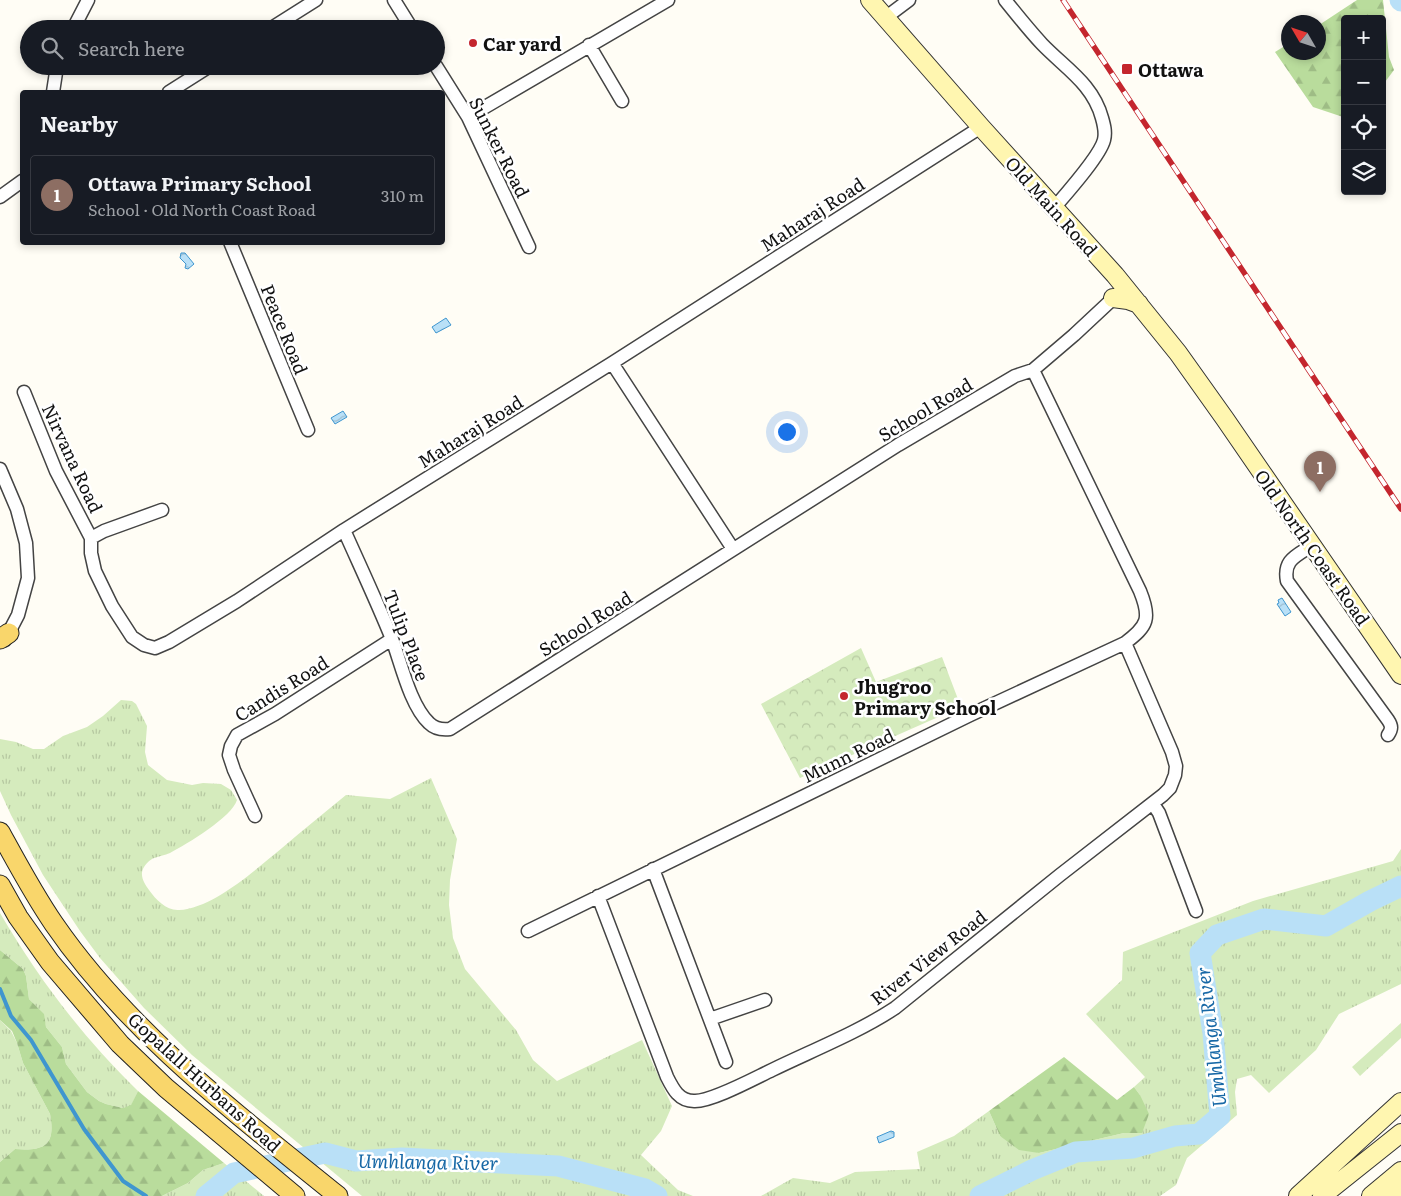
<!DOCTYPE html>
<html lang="en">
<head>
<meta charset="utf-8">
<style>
	:root { --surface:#171b24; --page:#20242c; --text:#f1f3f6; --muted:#9ea1a6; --line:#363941; --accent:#1a73e8 }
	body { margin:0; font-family:Literata,serif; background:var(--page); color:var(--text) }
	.controls { position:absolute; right:15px; top:15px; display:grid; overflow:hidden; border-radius:5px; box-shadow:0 2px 8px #0003 }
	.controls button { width:45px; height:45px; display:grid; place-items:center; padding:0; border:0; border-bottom:1px solid var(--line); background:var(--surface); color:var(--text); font:25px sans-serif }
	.compass { position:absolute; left:1281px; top:15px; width:45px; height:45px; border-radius:50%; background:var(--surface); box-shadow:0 2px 8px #0003; rotate:309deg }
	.you { position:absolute; left:786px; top:431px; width:18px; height:18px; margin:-12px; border:4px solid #fff; border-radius:50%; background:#1a73e8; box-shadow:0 0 0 8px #1a73e833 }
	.badge { display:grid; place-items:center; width:32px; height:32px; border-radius:50%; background:var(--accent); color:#fff; font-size:16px; font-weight:700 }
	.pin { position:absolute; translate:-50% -41px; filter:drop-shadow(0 1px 2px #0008) }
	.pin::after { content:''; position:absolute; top:26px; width:18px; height:15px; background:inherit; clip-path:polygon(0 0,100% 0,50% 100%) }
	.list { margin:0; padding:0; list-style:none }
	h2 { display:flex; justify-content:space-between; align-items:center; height:65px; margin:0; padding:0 20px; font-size:21px }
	h2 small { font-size:16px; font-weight:400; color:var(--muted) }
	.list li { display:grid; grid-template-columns:32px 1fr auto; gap:15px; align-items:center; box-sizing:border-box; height:80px; margin:0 10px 10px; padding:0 10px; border:1px solid var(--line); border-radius:5px }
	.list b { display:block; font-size:19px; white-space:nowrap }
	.list p { margin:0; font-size:16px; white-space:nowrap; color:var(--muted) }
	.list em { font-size:16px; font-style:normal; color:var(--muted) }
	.icon { flex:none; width:28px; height:28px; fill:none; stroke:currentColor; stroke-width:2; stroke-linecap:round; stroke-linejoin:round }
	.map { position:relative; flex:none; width:1401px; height:1196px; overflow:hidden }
	.search { position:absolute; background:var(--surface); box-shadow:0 2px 8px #0003; left:20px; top:20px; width:425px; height:55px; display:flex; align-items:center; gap:12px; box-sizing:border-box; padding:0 18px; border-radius:28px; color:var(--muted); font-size:19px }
	.panel { position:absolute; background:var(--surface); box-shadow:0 2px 8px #0003; left:20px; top:90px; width:425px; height:155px; border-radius:5px }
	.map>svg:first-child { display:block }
	.grass { fill:url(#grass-tufts) }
	.forest { fill:url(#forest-firs) }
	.park { fill:url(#park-crowns) }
	.water { fill:url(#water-waves); stroke:#3f96cf }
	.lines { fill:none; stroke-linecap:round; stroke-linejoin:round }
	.stream { stroke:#3f96cf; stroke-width:4 }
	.river { stroke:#b9e0f7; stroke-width:21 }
	.street-casing { stroke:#444; stroke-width:15 }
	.secondary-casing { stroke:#333; stroke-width:20 }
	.primary-casing { stroke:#222; stroke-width:21 }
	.street { stroke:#fff; stroke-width:12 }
	.secondary { stroke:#fff6b0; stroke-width:18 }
	.primary { stroke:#f9d66b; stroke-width:19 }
	.rail-casing { stroke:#c4262e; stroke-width:5.5 }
	.rail { stroke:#fff; stroke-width:4; stroke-dasharray:11; stroke-linecap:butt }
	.poi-dot { fill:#c4262e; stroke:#fff; stroke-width:2 }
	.labels { text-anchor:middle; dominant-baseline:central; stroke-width:5; stroke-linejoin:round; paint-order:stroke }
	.poi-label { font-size:18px; font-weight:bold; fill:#111; stroke:#fff; text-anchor:start }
	.street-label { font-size:18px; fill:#111; stroke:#fff }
	.water-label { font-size:19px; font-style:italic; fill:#1768a6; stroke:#fff }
</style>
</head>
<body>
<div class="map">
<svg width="1401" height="1196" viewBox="0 0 1401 1196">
	<defs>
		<pattern id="grass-tufts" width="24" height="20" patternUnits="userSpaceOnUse" patternTransform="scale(1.25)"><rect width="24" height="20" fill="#d5ebbd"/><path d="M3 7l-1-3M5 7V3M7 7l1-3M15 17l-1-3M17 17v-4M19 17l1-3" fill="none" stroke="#b6c8a1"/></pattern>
		<pattern id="forest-firs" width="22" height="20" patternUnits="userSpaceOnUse" patternTransform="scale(1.25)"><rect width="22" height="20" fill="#b9dc9c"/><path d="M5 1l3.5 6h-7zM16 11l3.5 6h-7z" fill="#9ebc85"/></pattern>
		<pattern id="park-crowns" width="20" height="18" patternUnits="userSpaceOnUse" patternTransform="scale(1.25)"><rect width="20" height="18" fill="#d5ebbd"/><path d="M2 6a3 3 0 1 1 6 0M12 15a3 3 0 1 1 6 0" fill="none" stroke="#b6c8a1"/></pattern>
		<pattern id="water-waves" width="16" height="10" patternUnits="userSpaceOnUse" patternTransform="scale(1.25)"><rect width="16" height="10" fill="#b9e0f7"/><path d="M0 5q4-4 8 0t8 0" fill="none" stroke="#9ebfd3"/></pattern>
	</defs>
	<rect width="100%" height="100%" fill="#fffdf5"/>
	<path class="grass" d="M 121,700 L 132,701 L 136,704 L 147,726 L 145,752 L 148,765 L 167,780 L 192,785 L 203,783 L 221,784 L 231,790 L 237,800 C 232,817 187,844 170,853 C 159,858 152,855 144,867 C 139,875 144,883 149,890 C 156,900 167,911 179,910 C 214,908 256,869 282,848 C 303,830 325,812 346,795 L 390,799 L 431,778 L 457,839 L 450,880 L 449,905 L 453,938 L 465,969 L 516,1030 L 533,1060 L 557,1081 L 642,1040 L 672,1106 L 661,1131 L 641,1155 L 678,1190 L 693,1196 L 362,1196 L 192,1055 L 144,1008 L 100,958 L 80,931 L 43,875 L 11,815 L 0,791 L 0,739 L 16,742 L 33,749 L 44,749 L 63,736 L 87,727 L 103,716 Z
		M 1401,849 L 1401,984 L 1339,1014 L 1316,1050 L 1269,1093 L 1251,1075 L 1237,1079 L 1235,1092 L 1237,1115 L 1187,1158 L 1176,1185 L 1160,1196 L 761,1196 L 793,1178 L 830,1183 L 855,1172 L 920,1169 L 917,1152 L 954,1136 L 989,1111 L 1000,1136 L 1039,1153 L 1124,1133 L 1142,1133 L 1140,1095 L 1134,1087 L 1145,1077 L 1086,1014 L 1122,980 L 1123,952 L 1253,901 L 1393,861 Z
		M 0,913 C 40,981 82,1036 138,1091 L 131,1106 L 123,1108 L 106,1104 L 99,1101 L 87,1092 L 66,1064 L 62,1047 L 46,1027 L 43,1014 L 29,999 L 26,976 L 23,969 L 0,950 Z
		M 0,1020 L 11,1031 L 17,1043 L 23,1063 L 50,1114 C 56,1146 44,1151 15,1149 L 0,1162 Z
		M 1401,1023 L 1401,1038 L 1360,1076 L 1352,1067 Z
		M 224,1163 L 264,1196 L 162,1196 L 188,1183 L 203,1170 Z"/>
	<path class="forest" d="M 1357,0 L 1383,0 L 1389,57 L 1394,70 L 1382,86 L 1382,19 L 1345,19 L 1345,116 L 1343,117 L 1313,107 L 1275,52 L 1288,44 L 1288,52 L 1318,52 L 1319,25 Z
		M 0,950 L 23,969 L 26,976 L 29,999 L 44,1014 L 46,1027 L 62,1047 L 66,1064 L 87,1092 L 99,1101 L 106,1104 L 123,1108 L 131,1105 L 138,1091 L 224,1163 L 203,1170 L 188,1183 L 162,1196 L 0,1196 L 0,1162 L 15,1149 C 44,1151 56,1146 50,1114 L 23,1063 L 17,1043 L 12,1031 L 0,1020 Z
		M 1064,1057 L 1117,1100 L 1134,1087 L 1140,1095 L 1149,1114 L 1142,1133 L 1124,1133 L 1039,1153 L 1019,1150 L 1000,1136 L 989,1111 Z"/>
	<path class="park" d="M 861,648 L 876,682 L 942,657 L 961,707 L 800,778 L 761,704 Z"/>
	<path class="water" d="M 181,253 L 185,253 L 194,264 L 188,269 L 185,268 L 186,264 L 180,258 Z
		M 446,318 L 451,325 L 436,333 L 432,327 Z
		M 343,411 L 347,417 L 335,424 L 331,418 Z
		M 1282,598 L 1291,612 L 1285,616 L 1277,604 L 1279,603 L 1278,600 Z
		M 891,1131 L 894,1132 L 894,1137 L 879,1143 L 877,1137 Z"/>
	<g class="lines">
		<path class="stream" d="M 0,989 L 11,1016 L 31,1040 L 84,1129 L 123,1181 L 146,1196"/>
		<path class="river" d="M 1400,0 L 1401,1
			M 206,1196 L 234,1173 L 325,1153 L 356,1161 L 402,1158 L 558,1166 L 645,1189 L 657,1196
			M 980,1196 L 1032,1170 L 1076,1152 L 1133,1148 L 1175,1136 L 1199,1134 L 1220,1116 L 1213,1033 L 1200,953 L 1217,935 L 1264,919 L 1326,926 L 1370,901 L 1401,886"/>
		<g class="street-casing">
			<path id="street" d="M 394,0 L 412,29
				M 1005,0 C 1017,15 1029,30 1042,44 C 1065,68 1093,84 1102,118 C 1104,125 1106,132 1104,140 C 1100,156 1066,194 1054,208
				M 885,18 L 909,0
				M 73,29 L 88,0
				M 270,29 L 316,0
				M 589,45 L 622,101
				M 436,66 L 468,117 L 529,247
				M 53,92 L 57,66
				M 169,92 L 210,66
				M 468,117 L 668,0
				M 0,197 L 22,181
				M 230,242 L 308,430
				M 612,363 L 733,549
				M 24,392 L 56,471 L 91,538
				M 0,469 L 17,509 L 26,543 L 28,578 L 18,615 L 5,640
				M 162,510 L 104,531 L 91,538 L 91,553 L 95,571 L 112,606 L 132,637 L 144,645 L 155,648 L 169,642 L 237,601 L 344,530 L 612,363 L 981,127
				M 344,530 C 360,566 377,602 392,639 C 401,663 410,705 429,723 C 435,729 442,730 450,729 L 898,445 L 1015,376 L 1033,370 L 1074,335 L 1119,293
				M 1311,546 C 1296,556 1283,560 1287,581 L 1388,720 C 1392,726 1392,729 1388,735
				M 1153,804 L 1159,813 L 1196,911
				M 255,816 L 234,770 L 229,755 L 231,746 L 237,735 L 275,714 L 392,639
				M 653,869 L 726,1062
				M 598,896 L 667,1077 C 673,1089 679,1101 694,1101 C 711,1102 755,1078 772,1070 C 811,1051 859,1032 895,1008 L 1060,875 L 1163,795 L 1170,788 L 1175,775 L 1176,766 L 1172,752 L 1125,643
				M 528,931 L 970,715 L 1125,643 C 1148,626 1151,618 1140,591 L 1033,370
				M 710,1019 L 765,1000"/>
		</g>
		<g class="secondary-casing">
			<path id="secondary" d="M 870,0 L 981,127 L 1115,275 L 1178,353 L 1225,419 L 1401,675
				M 1113,298 L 1128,300 L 1139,304
				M 1298,1196 L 1401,1102
				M 1322,1196 L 1401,1133
				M 1371,1196 L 1401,1171
				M 1392,1196 L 1401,1190"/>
		</g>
		<g class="primary-casing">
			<path id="primary" d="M 0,639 L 9,633
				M 0,832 C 17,863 34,895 54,924 C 129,1033 237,1114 338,1196
				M 0,885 L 18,917 L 50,962 L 120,1044 L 166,1088 L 295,1196"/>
		</g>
		<use href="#street" class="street"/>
		<use href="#secondary" class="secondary"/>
		<use href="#primary" class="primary"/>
		<g class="rail-casing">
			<path id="rail" d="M 1063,0 L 1401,509"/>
		</g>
		<use href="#rail" class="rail"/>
	</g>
	<g class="poi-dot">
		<circle cx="473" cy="43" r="5"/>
		<rect x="1121" y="63" width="12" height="12" rx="2.5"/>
		<circle cx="844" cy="696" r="5"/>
	</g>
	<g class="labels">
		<g class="poi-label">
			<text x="483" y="43">Car yard</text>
			<text x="1138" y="69">Ottawa</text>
			<text x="854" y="686">Jhugroo<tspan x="854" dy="21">Primary School</tspan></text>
		</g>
		<g class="street-label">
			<text transform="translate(500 147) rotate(63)">Sunker Road</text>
			<text transform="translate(1052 206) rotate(48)">Old Main Road</text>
			<text transform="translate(812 214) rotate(-33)">Maharaj Road</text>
			<text transform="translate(285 329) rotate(68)">Peace Road</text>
			<text transform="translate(925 409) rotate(-31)">School Road</text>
			<text transform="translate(470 431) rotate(-32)">Maharaj Road</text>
			<text transform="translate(73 458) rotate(65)">Nirvana Road</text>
			<text transform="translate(1313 547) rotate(55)">Old North Coast Road</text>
			<text transform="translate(585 623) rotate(-32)">School Road</text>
			<text transform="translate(407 635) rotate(69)">Tulip Place</text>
			<text transform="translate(281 688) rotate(-32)">Candis Road</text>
			<text transform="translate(848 755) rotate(-26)">Munn Road</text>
			<text transform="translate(928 957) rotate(-38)">River View Road</text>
			<text transform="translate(205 1082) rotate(42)">Gopalall Hurbans Road</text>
		</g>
		<g class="water-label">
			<text transform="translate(1210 1037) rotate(-97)">Umhlanga River</text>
			<text transform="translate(428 1161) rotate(1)">Umhlanga River</text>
		</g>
	</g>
</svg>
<div class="controls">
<button>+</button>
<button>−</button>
<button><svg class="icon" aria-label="locate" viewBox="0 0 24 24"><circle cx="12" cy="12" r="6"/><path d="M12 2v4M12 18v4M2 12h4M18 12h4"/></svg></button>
<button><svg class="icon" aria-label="layers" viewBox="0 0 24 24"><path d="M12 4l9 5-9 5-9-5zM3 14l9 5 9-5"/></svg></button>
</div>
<svg class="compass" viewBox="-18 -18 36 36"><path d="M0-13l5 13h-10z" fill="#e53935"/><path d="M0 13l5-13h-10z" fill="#9ea1a6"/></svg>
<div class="you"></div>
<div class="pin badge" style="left:1320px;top:492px;background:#8d6e63">1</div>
<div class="search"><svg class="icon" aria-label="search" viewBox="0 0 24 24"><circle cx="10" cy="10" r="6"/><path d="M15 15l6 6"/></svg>Search here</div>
<section class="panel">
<h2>Nearby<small></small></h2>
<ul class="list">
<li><span class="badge" style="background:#8d6e63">1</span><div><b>Ottawa Primary School</b><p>School · Old North Coast Road</p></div><em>310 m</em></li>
</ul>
</section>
</div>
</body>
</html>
